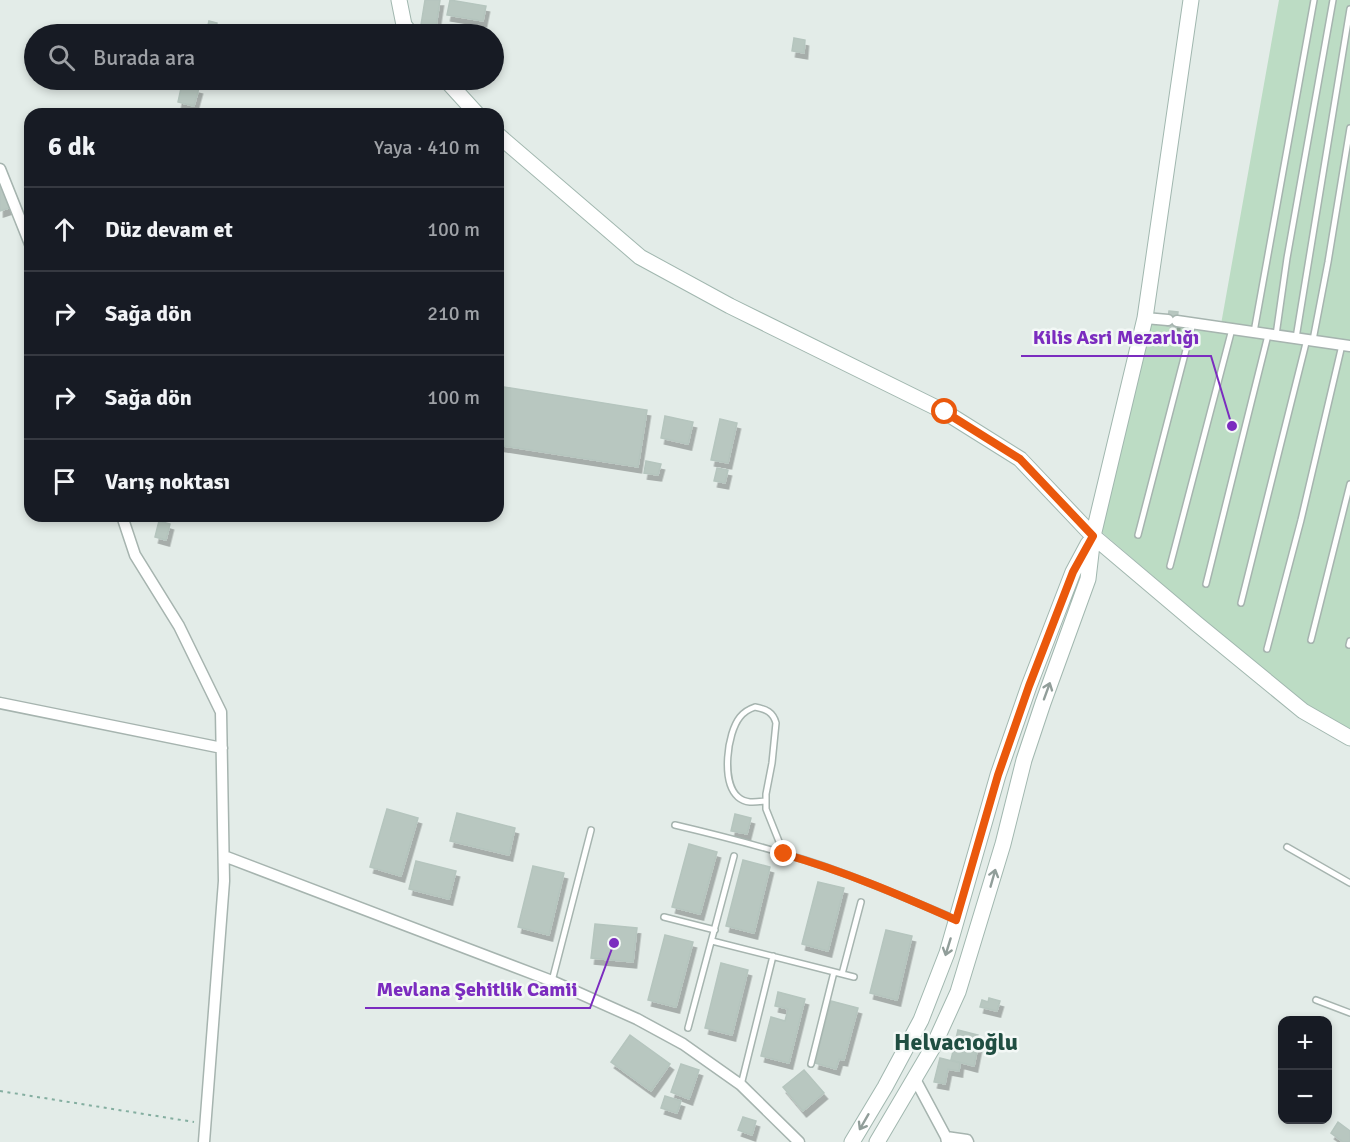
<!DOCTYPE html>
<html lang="tr">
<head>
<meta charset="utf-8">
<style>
	:root { --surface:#171b24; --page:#242831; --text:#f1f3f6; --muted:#9ea1a6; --line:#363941 }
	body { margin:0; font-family:Signika,sans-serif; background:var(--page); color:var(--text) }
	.controls { position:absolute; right:18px; bottom:18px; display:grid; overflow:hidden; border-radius:12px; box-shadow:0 3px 9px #0003 }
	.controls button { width:54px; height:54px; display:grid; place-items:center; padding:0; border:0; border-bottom:2px solid var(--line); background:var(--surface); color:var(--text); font:30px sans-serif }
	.stop { position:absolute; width:18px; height:18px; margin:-14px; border:4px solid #ea580c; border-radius:50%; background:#fff }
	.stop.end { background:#ea580c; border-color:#fff; box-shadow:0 2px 6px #0008 }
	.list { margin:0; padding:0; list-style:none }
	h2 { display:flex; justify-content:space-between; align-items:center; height:78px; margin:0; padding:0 24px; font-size:26px }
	h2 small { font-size:20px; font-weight:400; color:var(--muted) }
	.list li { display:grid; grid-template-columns:39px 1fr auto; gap:18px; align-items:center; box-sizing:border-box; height:84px; padding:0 24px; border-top:2px solid var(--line) }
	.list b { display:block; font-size:22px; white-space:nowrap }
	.list em { font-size:20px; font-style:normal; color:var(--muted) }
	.icon { flex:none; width:33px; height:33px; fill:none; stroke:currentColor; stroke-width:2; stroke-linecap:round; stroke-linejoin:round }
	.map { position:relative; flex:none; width:1350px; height:1142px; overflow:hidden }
	.search { position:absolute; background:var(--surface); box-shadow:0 3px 9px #0003; left:24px; top:24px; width:480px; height:66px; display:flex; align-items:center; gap:15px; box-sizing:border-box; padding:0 21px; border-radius:33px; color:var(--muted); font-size:22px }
	.panel { position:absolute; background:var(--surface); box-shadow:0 3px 9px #0003; left:24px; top:108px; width:480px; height:414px; border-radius:18px }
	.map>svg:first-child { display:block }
	.green { fill:#bcdcc4 }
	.building { fill:#b8c7c0; stroke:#b5c5be; stroke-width:1.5; filter:url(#shadow) }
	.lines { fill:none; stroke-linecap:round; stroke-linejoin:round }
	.lane-casing { stroke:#a6b4af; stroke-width:8 }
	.street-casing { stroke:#a6b4af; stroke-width:13 }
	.secondary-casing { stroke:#a1b7af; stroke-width:17 }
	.path { stroke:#84aea0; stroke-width:2; stroke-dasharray:3 4.5; stroke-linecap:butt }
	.lane { stroke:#fff; stroke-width:5 }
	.street { stroke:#fff; stroke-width:10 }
	.secondary { stroke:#fff; stroke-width:15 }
	.oneway { stroke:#919e9a }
	.route { stroke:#ea580c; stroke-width:8 }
	.labels { text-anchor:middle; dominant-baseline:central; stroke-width:5; stroke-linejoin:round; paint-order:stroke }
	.district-label { font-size:24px; font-weight:bold; fill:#204e42; stroke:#f3f8f6 }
	.leader { fill:none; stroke:#7b2cbf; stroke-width:2 }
	.callout-dot { fill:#7b2cbf; stroke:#f3f8f6; stroke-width:2 }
	.callout-label { font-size:20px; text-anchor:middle; font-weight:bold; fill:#7b2cbf; stroke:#f3f8f6; stroke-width:5; stroke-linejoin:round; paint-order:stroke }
</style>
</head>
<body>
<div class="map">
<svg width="1350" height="1142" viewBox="0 0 1350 1142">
	<defs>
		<filter id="shadow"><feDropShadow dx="3.5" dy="6" stdDeviation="0" flood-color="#0004"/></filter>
	</defs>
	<rect width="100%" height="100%" fill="#e3ece8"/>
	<path class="green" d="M 1279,0 L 1350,0 L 1350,741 L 1301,703 L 1090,522 L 1139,323 L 1220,330 Z"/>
	<path class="building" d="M 425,0 L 440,0 L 435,33 L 420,31 Z
		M 450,0 L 486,6 L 483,21 L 447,15 Z
		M 209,21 L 217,23 L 215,31 L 207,29 Z
		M 794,38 L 805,40 L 804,53 L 792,51 Z
		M 182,84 L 199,88 L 194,106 L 178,102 Z
		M 0,179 L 9,208 L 0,211 Z
		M 1169,311 L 1178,312 L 1176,328 L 1167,326 Z
		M 498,386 L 647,410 L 638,467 L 498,445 Z
		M 665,416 L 693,422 L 688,444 L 661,438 Z
		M 720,419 L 737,423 L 728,463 L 711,460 Z
		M 646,461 L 661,464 L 658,475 L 644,473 Z
		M 717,468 L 728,470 L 725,483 L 714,481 Z
		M 159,521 L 170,524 L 166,540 L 155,537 Z
		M 387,809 L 418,818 L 401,876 L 370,867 Z
		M 457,813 L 515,828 L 509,855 L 450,841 Z
		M 735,814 L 751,818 L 747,834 L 731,831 Z
		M 689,844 L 717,852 L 700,914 L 672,907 Z
		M 743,860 L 770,867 L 754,933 L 726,926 Z
		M 416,861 L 456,871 L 449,899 L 409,889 Z
		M 533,866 L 564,873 L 549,935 L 518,927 Z
		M 818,882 L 844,888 L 828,951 L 802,944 Z
		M 595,924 L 637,928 L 633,962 L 591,958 Z
		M 886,930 L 912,936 L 897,1000 L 870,993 Z
		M 665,935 L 693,942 L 676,1007 L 648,1000 Z
		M 721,963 L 748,970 L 732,1035 L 705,1028 Z
		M 778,992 L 805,999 L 789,1063 L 761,1056 L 771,1017 L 785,1021 L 788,1009 L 775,1006 Z
		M 989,998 L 1000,1001 L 997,1011 L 980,1007 L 982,1000 L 988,1002 Z
		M 831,1001 L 858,1008 L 844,1060 L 839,1059 L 836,1069 L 815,1063 Z
		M 958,1030 L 978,1035 L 975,1045 L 978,1046 L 974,1066 L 951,1060 Z
		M 630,1035 L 670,1064 L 651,1091 L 611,1062 Z
		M 940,1058 L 960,1063 L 959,1071 L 948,1069 L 945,1084 L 934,1082 Z
		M 681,1064 L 699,1070 L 689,1099 L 671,1092 Z
		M 804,1070 L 824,1093 L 803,1111 L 783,1087 Z
		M 665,1096 L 681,1101 L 677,1113 L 661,1108 Z
		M 743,1117 L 756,1121 L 752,1135 L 738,1130 Z
		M 1338,1122 L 1350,1131 L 1350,1142 L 1343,1142 L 1331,1133 Z"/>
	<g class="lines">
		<g class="lane-casing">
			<path id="lane" d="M 1254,332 L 1314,0
				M 1276,335 L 1287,258 L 1333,0
				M 1296,338 L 1350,9
				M 1313,340 L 1328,262 L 1350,128
				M 1138,535 L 1193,323
				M 1170,566 L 1232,329
				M 1206,584 L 1268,335
				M 1241,603 L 1307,339
				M 1311,640 L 1350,484
				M 1349,645 L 1350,641
				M 1267,649 L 1301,520 L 1342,345
				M 765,801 C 756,802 746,804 738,797 C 721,782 727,733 740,717 C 744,712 749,709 755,707 C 766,709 773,712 776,723 L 772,763 L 766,794 L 766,809 L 784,854
				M 675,825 C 730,838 786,852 840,872 C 879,886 917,903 955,919
				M 1287,847 L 1350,883
				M 664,917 L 715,930
				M 712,941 L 854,977
				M 842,974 L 861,902
				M 552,981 L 591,830
				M 1316,1000 L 1350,1013
				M 688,1028 L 734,856
				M 811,1064 L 834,972
				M 741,1085 L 773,956"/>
		</g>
		<g class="street-casing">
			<path id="street" d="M 0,169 L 30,244
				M 1145,318 L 1168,320
				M 1177,321 L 1350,346
				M 122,516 L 135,555 L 179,626 L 221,712 L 224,881 L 204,1142
				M 0,703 L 222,748
				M 224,856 L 552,981 L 637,1019 L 683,1044 L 741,1085 L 799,1142
				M 915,1079 L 946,1137 L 947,1142
				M 946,1137 L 967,1140 L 968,1142"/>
		</g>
		<g class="secondary-casing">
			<path id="secondary" d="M 399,0 L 404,25 L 411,34
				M 446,80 L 477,114
				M 498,135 L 640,257 L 730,306 L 945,412 L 1020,459 L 1093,536 L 1197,624 L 1303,711 L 1350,738
				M 852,1142 L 885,1087 L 921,1020 L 947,953 L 998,775 L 1029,686 L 1073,572 L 1088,544
				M 877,1142 L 933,1047 L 958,992 L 1003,844 L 1024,760 L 1043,703 L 1088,579 L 1093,536 L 1145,318 L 1191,0"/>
		</g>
		<path class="path" d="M 0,1091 L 194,1122"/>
		<use href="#lane" class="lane"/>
		<use href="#street" class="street"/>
		<use href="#secondary" class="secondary"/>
	</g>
	<defs><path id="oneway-shaft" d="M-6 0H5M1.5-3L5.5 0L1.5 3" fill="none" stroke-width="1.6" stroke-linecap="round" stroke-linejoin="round" transform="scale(1.5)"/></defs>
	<g class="oneway">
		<use href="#oneway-shaft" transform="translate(1047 691) rotate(-70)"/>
		<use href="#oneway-shaft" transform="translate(993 878) rotate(-74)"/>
		<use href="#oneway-shaft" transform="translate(948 947) rotate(107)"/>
		<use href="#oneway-shaft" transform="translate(864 1122) rotate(120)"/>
	</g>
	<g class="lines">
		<path class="route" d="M 784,854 C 844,871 900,895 956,920 L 998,775 L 1029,686 L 1073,572 L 1093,536 L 1020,459 L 945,412"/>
	</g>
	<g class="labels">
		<g class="district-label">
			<text x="956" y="1042">Helvacıoğlu</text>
		</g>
	</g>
	<path class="leader" d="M1232 426L1211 356H1021M614 943L590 1008H365"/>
	<g class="callout-dot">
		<circle cx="1232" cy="426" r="6"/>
		<circle cx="614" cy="943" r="6"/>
	</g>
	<g class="callout-label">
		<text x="1116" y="344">Kilis Asri Mezarlığı</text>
		<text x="477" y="996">Mevlana Şehitlik Camii</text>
	</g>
</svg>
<div class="controls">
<button>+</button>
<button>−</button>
</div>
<div class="stop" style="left:945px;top:412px"></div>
<div class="stop end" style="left:784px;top:854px"></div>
<div class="search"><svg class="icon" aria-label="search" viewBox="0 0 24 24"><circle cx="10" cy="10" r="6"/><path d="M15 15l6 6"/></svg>Burada ara</div>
<section class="panel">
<h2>6 dk<small>Yaya · 410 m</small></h2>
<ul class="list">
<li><svg class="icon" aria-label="ahead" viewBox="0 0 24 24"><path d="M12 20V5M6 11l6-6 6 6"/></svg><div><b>Düz devam et</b></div><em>100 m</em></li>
<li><svg class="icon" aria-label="right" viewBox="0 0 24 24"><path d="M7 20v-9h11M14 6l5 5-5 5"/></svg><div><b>Sağa dön</b></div><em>210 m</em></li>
<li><svg class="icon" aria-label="right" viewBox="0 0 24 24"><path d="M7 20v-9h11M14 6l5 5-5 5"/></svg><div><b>Sağa dön</b></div><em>100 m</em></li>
<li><svg class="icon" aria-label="arrive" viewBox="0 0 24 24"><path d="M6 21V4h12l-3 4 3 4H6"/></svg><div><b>Varış noktası</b></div></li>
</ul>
</section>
</div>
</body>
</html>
